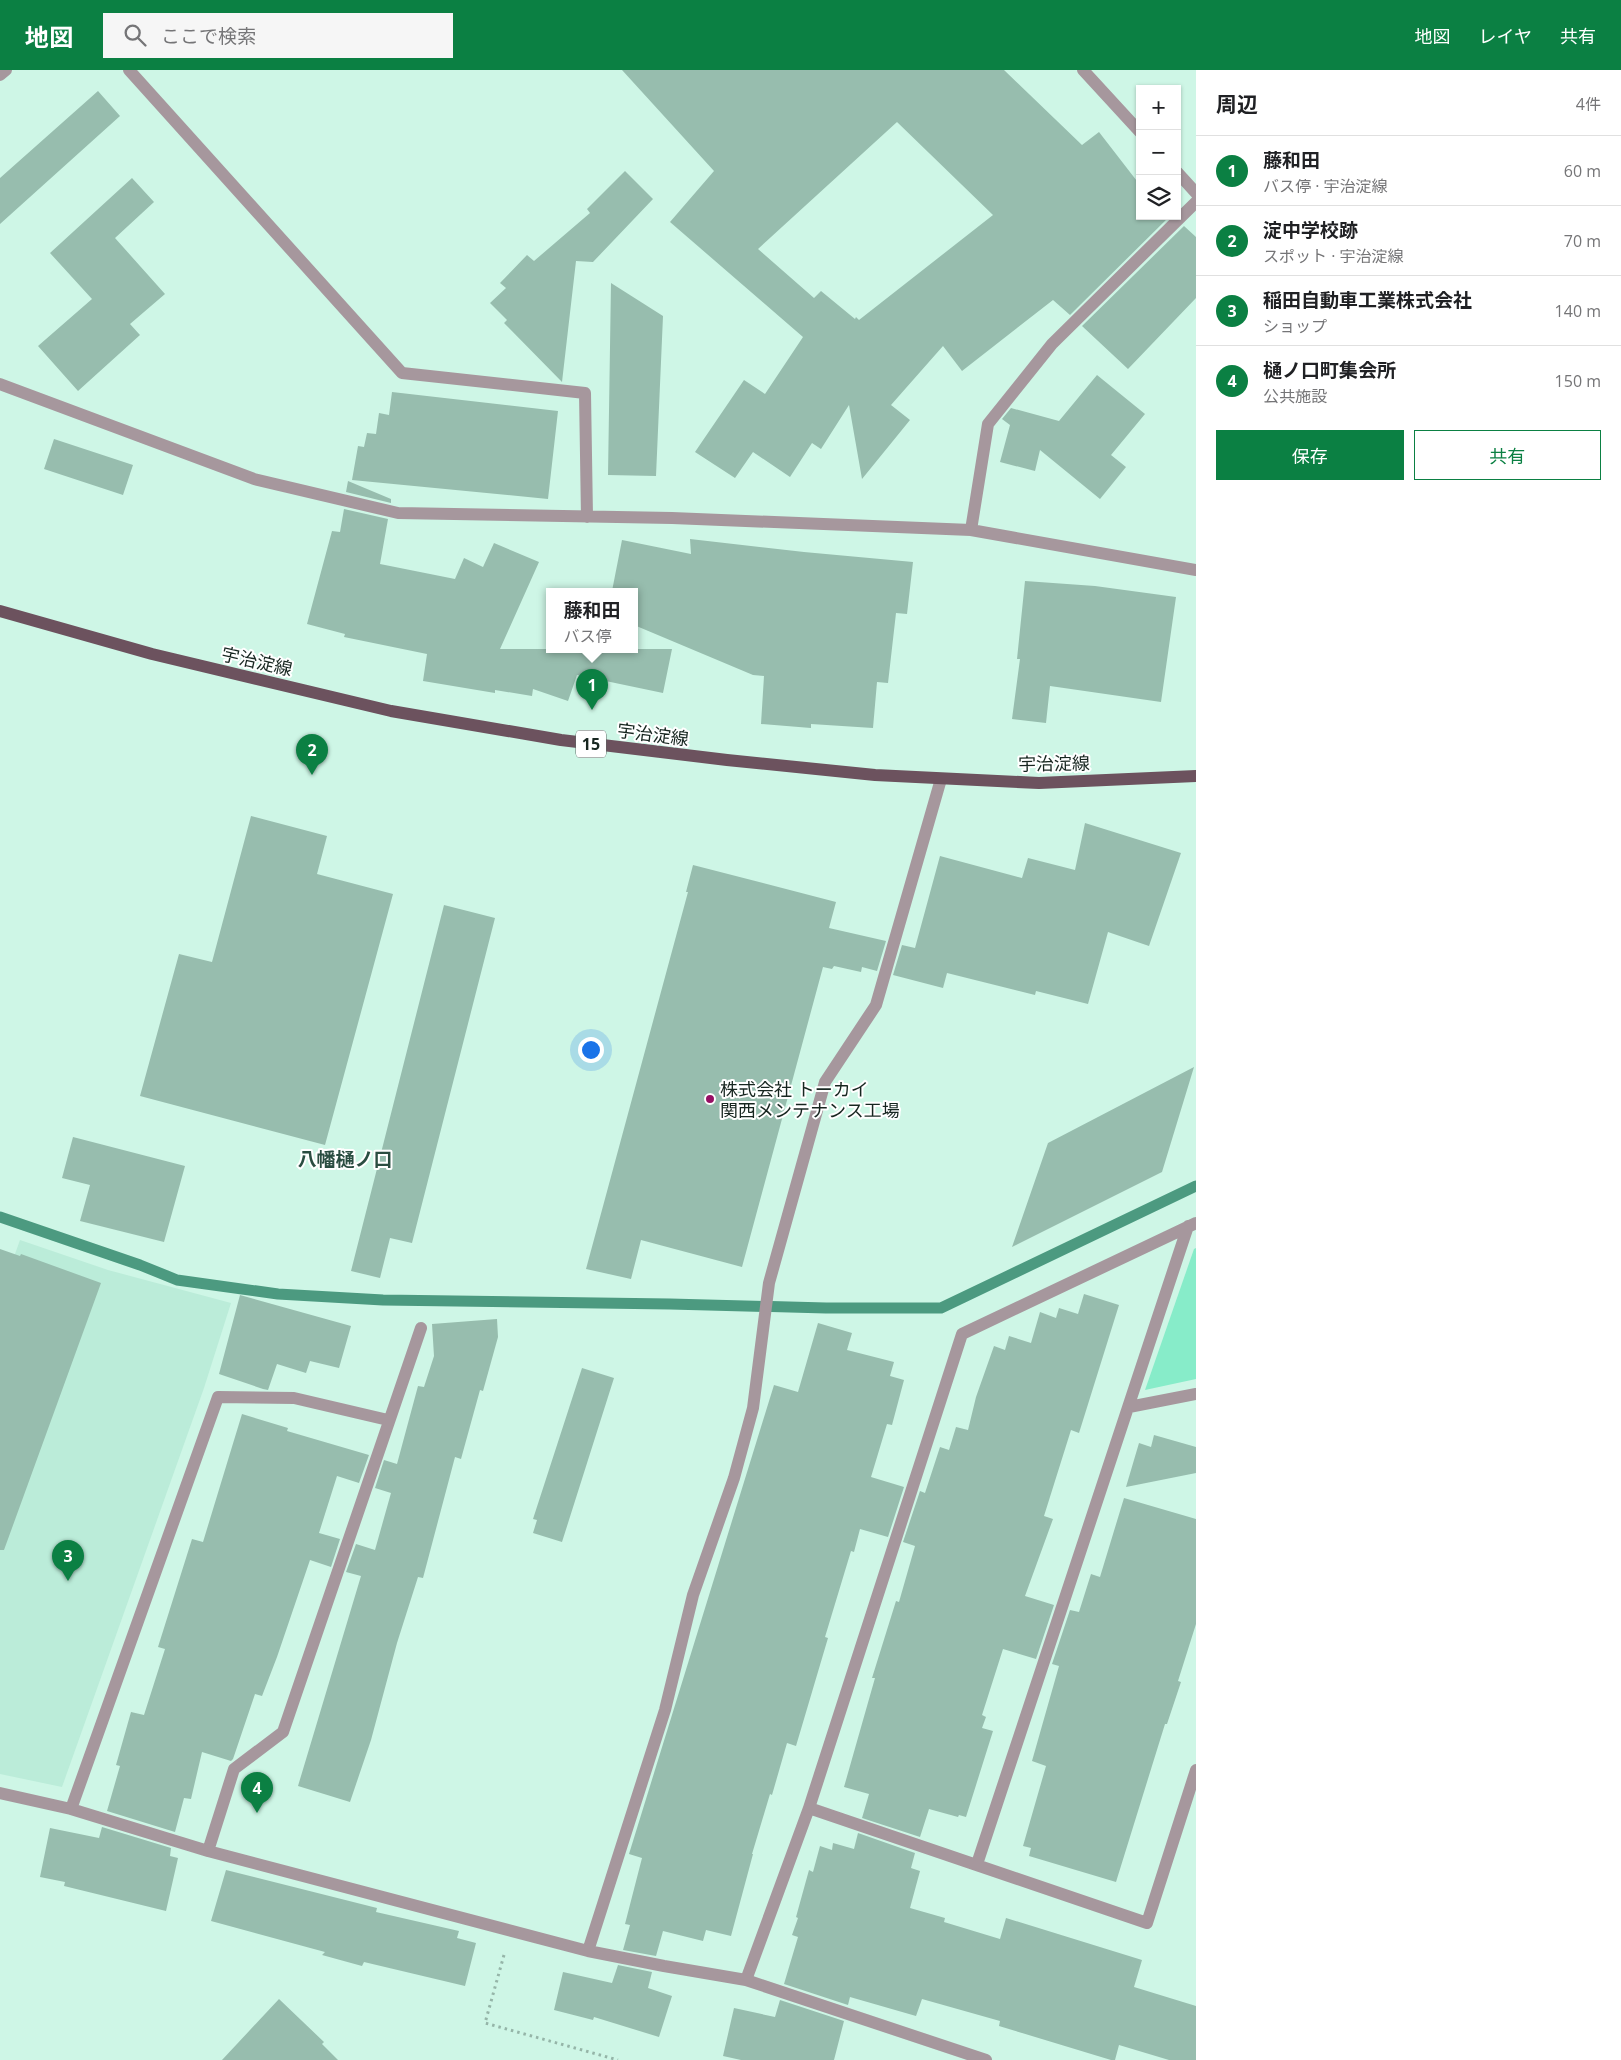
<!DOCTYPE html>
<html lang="ja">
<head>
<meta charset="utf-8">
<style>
	:root { --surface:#fff; --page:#f6f6f6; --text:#202124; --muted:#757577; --line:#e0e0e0; --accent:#0b8043 }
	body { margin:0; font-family:"Open Sans","Noto Sans JP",sans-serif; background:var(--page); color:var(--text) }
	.controls { position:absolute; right:15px; top:15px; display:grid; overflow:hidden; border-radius:0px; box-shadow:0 1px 4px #0004 }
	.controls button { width:45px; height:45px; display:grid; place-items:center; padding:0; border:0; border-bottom:1px solid var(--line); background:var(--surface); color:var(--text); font:25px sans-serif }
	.you { position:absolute; left:590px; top:979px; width:18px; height:18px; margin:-12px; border:4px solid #fff; border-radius:50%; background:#1a73e8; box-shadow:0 0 0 8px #1a73e833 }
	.badge { display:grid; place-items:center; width:32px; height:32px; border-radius:50%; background:var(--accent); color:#fff; font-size:16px; font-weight:700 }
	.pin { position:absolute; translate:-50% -41px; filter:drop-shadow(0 1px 2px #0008) }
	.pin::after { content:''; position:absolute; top:26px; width:18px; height:15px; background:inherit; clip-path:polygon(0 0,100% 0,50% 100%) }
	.popup { position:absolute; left:546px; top:518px; width:92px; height:65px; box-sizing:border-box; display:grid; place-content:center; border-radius:0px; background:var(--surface); filter:drop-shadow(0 1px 4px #0005); font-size:16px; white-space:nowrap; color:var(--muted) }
	.popup b { font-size:19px; color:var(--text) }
	.popup::after { content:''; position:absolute; left:50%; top:100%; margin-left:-10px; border:10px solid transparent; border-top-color:var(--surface) }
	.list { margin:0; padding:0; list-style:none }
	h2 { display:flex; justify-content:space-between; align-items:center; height:65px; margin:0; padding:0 20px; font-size:21px }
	h2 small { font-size:16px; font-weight:400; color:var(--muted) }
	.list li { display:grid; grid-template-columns:32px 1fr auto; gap:15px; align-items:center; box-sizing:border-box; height:70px; padding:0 20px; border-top:1px solid var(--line) }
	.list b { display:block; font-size:19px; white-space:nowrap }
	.list p { margin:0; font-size:16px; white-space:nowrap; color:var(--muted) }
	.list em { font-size:16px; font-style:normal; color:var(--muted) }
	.actions { display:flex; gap:10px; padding:15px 20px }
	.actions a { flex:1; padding:11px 0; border:1px solid var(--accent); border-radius:0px; text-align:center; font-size:18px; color:var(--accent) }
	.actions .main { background:var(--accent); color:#fff }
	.icon { flex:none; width:28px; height:28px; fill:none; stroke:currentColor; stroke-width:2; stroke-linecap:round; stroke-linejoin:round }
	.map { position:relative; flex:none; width:1196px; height:1990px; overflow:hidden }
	header { display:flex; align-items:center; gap:30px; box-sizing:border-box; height:70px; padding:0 25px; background:var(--accent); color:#fff }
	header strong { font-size:24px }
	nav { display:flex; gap:28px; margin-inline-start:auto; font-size:18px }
	.search { width:350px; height:45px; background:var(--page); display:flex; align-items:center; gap:12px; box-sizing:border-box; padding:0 18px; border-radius:0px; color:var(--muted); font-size:19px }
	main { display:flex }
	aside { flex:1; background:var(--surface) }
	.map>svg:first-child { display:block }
	.built { fill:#bbecd9 }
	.green { fill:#87ecc9 }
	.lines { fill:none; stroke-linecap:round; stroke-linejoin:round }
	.stream { stroke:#4c9a80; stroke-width:11 }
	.building { fill:#97bdae; fill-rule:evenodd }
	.path { stroke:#95b5a8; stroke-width:3; stroke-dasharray:2.5 4; stroke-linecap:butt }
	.minor { stroke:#a6979d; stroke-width:12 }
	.primary { stroke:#6c525e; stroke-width:12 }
	.poi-dot { fill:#970f64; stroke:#fff; stroke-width:2 }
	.labels { text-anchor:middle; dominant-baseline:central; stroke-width:4; stroke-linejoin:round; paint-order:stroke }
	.shield { fill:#fff; stroke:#5d6763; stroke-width:1 }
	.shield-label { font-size:16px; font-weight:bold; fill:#172620 }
	.street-label { font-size:18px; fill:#172620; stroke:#fff }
	.poi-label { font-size:18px; fill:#172620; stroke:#fff; text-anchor:start }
	.neighbourhood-label { font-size:19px; font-weight:bold; fill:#2a4d41; stroke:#fff }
</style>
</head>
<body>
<header>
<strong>地図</strong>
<div class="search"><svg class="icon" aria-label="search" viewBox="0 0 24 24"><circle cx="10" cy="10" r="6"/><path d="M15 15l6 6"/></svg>ここで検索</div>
<nav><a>地図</a><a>レイヤ</a><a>共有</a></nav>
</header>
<main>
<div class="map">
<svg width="1196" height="1990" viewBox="0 0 1196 1990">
	<rect width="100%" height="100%" fill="#cef6e6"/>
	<path class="built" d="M 20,1170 L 108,1200 L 231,1233 L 204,1318 L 62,1717 L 0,1704 L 0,1226 Z"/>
	<path class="green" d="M 1196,1178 L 1196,1309 L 1145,1320 L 1194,1179 Z"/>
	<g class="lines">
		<path class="stream" d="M 0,1147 L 140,1195 L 177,1210 L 278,1224 L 383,1230 L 670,1234 L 826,1238 L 941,1238 L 1196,1116"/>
	</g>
	<path class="building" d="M 622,0 L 1004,0 L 1082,75 L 1099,62 L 1140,115 L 1140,146 L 1170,146 L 1070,245 L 1053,230 L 962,301 L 943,276 L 891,335 L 910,350 L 862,409 L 849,335 L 821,379 L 812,373 L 790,407 L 753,382 L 735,408 L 695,382 L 744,310 L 765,324 L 803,267 L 670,152 L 714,101 ZM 897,52 L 993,145 L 859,250 L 856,247 L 855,249 L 821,221 L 814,228 L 758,179 Z
		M 98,21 L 120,46 L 0,154 L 0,108 Z
		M 625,101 L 653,129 L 593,192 L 576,191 L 562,312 L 504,253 L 507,250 L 490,233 L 506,218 L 500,213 L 527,185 L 534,191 L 590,143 L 587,139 Z
		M 132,108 L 154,132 L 115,168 L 165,224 L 130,254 L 140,265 L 78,321 L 38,276 L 92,229 L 50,183 Z
		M 1184,156 L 1196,167 L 1196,228 L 1128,299 L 1082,256 Z
		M 611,213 L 663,246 L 656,406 L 608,405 Z
		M 1097,305 L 1145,344 L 1111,385 L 1126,397 L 1100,429 L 1040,380 L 1035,401 L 1000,392 L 1010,355 L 1002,349 L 1011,338 L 1059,351 Z
		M 392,322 L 558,341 L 548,429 L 352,410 L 358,376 L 364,377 L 367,363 L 376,364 L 379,343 L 389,345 Z
		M 54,369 L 133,395 L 123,425 L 44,399 Z
		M 348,411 L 391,429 L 391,433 L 346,422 Z
		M 344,439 L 388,449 L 380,494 L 455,509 L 464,488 L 483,497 L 494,473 L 539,492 L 500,579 L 672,579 L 663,623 L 577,605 L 568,631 L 533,619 L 532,626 L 495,620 L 495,623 L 423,611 L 427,584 L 344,567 L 345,564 L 307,554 L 332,461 L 340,462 Z
		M 690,469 L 804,482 L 913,492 L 907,544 L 896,543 L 888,613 L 877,612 L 873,658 L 811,654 L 811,658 L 761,654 L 764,606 L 753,605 L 634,555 L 634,521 L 612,521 L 622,470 L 691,484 Z
		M 1025,511 L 1095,516 L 1176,527 L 1161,632 L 1050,616 L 1046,653 L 1012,649 L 1020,589 L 1017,589 Z
		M 251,746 L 327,766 L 317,804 L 393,824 L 325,1075 L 140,1026 L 179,884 L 212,892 Z
		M 1085,753 L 1181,783 L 1149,876 L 1108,862 L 1088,934 L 1036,921 L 1035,925 L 947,903 L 943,918 L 893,905 L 902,875 L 915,878 L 940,786 L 1022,808 L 1028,788 L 1075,800 Z
		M 693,795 L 836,832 L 829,858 L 886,871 L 877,901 L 862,897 L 861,902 L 834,896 L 832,899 L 823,897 L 742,1197 L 641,1170 L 631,1209 L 586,1199 L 688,822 L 686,822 Z
		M 444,835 L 495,848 L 412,1173 L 390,1168 L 380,1208 L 351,1201 Z
		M 1194,997 L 1162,1102 L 1012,1177 L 1048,1073 Z
		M 73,1067 L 185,1096 L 164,1172 L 80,1151 L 90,1115 L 62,1108 Z
		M 0,1179 L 20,1186 L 21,1184 L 101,1213 L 4,1480 L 0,1480 Z
		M 1084,1224 L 1119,1235 L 1079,1363 L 1071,1360 L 1044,1446 L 1053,1449 L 1025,1526 L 1054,1535 L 1036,1589 L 1003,1579 L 982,1645 L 986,1647 L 982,1658 L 993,1661 L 966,1747 L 959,1745 L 958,1747 L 929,1739 L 920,1767 L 862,1748 L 869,1724 L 844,1717 L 875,1608 L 872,1608 L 896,1531 L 899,1532 L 915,1476 L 903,1472 L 920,1421 L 925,1423 L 940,1377 L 949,1380 L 956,1357 L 968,1360 L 976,1327 L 994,1276 L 1005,1280 L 1009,1266 L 1031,1273 L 1040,1242 L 1056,1248 L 1059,1238 L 1078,1244 Z
		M 240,1225 L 351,1256 L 339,1298 L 310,1291 L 306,1303 L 277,1294 L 268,1320 L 263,1319 L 219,1304 Z
		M 497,1249 L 498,1267 L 483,1321 L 480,1320 L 461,1389 L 455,1387 L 423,1508 L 418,1507 L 397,1573 L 371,1670 L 350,1732 L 298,1716 L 361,1506 L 346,1502 L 356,1474 L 375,1480 L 391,1423 L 375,1418 L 384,1390 L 397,1394 L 418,1316 L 424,1317 L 434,1286 L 432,1254 Z
		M 818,1253 L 852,1263 L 847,1280 L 894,1292 L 890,1306 L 904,1310 L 892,1355 L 887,1354 L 871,1407 L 904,1417 L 888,1467 L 860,1459 L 854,1482 L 851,1481 L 825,1567 L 828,1568 L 796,1676 L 787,1673 L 772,1725 L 770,1724 L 752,1784 L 753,1784 L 731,1866 L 706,1860 L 703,1871 L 663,1861 L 656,1886 L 623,1880 L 630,1855 L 625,1854 L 642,1788 L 629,1784 L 774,1315 L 798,1322 Z
		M 582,1298 L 614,1308 L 562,1472 L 533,1463 L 537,1450 L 533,1449 Z
		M 242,1344 L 288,1358 L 287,1361 L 369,1385 L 359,1413 L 337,1406 L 319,1463 L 340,1469 L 331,1497 L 310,1490 L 277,1587 L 262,1626 L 255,1624 L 233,1689 L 231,1691 L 202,1682 L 191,1729 L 184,1728 L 175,1762 L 107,1741 L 120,1696 L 116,1695 L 131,1642 L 144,1645 L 165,1579 L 158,1577 L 192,1469 L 203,1472 Z
		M 1154,1365 L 1196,1377 L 1196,1403 L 1126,1417 L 1139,1373 L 1151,1377 Z
		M 1124,1428 L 1196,1449 L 1196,1554 L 1178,1611 L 1181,1612 L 1167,1654 L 1165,1654 L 1116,1812 L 1029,1786 L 1031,1778 L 1023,1776 L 1046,1696 L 1032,1691 L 1059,1596 L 1052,1594 L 1070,1540 L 1079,1542 L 1091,1504 L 1100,1507 Z
		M 102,1757 L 171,1778 L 170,1786 L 178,1788 L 166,1841 L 64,1816 L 65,1812 L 40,1807 L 50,1758 L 99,1768 Z
		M 858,1763 L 915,1783 L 911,1798 L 920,1801 L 910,1838 L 945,1848 L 944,1852 L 1000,1869 L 1006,1848 L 1142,1890 L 1134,1917 L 1196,1936 L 1196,1990 L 1169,1990 L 1119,1975 L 1115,1990 L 1111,1990 L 999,1956 L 1000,1951 L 922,1929 L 916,1946 L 850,1927 L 848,1935 L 784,1914 L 798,1867 L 792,1865 L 798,1848 L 796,1847 L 809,1800 L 813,1802 L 820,1776 L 832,1780 L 833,1773 L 854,1779 Z
		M 226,1800 L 377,1838 L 376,1842 L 459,1861 L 457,1868 L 476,1873 L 465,1916 L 364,1892 L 362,1896 L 322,1885 L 325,1882 L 211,1851 Z
		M 618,1895 L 652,1902 L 648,1918 L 672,1926 L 659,1967 L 594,1947 L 593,1950 L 554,1940 L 563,1902 L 612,1913 Z
		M 279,1929 L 324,1972 L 322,1974 L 338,1990 L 222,1990 Z
		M 780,1930 L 844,1951 L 834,1990 L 741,1990 L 723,1986 L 734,1938 L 775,1947 Z"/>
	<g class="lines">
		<path class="path" d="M 504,1885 L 485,1953 L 618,1990"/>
		<path class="minor" d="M 129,0 L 402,303 L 585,323 L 587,447
			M 1083,0 L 1140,62
			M 0,5 L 6,0
			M 1177,102 L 1196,123
			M 0,314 L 254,409 L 398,443 L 672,448 L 971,460 L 1196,500
			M 971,460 L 988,354 L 1052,274 L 1196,132
			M 1129,1337 L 1196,1324
			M 0,1723 L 71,1739 L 208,1781 L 588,1881 L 664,1896 L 746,1910 L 986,1990
			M 809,1738 L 1147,1853 L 1196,1700
			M 71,1739 L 218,1327 L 294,1328 L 388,1350
			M 208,1781 L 234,1699 L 283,1662 L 421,1258
			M 977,1794 L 1188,1156
			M 588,1881 L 665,1640 L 693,1525 L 734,1408 L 753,1338 L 769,1213 L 825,1012 L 876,935 L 941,709
			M 746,1910 L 809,1738 L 962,1264 L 1196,1153"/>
		<path class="primary" d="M 0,541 L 152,584 L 391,641 L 561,670 L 727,690 L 875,705 L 1039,713 L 1196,706"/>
	</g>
	<circle class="poi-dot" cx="710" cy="1029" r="5"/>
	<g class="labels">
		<rect class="shield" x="576" y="660.5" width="30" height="27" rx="4"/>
		<g class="shield-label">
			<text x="591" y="674">15</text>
		</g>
		<g class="street-label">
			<text transform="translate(257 591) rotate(13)">宇治淀線</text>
			<text transform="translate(653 664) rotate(7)">宇治淀線</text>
			<text transform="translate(1054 693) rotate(-1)">宇治淀線</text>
		</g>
		<g class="poi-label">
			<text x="720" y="1019">株式会社 トーカイ<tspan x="720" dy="21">関西メンテナンス工場</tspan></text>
		</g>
		<g class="neighbourhood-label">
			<text x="345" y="1089">八幡樋ノ口</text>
		</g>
	</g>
</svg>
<div class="controls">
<button>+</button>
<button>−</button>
<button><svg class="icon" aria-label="layers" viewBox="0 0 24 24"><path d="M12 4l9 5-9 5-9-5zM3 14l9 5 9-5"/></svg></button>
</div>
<div class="you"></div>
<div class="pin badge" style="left:592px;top:640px">1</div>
<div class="popup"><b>藤和田</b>バス停</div>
<div class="pin badge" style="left:312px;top:705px">2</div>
<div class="pin badge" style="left:68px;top:1511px">3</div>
<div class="pin badge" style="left:257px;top:1743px">4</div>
</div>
<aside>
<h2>周辺<small>4件</small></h2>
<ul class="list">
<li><span class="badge">1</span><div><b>藤和田</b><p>バス停 · 宇治淀線</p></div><em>60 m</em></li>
<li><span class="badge">2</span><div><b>淀中学校跡</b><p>スポット · 宇治淀線</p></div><em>70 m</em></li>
<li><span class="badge">3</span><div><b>稲田自動車工業株式会社</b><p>ショップ</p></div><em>140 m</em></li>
<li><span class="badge">4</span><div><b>樋ノ口町集会所</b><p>公共施設</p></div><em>150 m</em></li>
</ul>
<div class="actions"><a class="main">保存</a><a>共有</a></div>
</aside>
</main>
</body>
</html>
